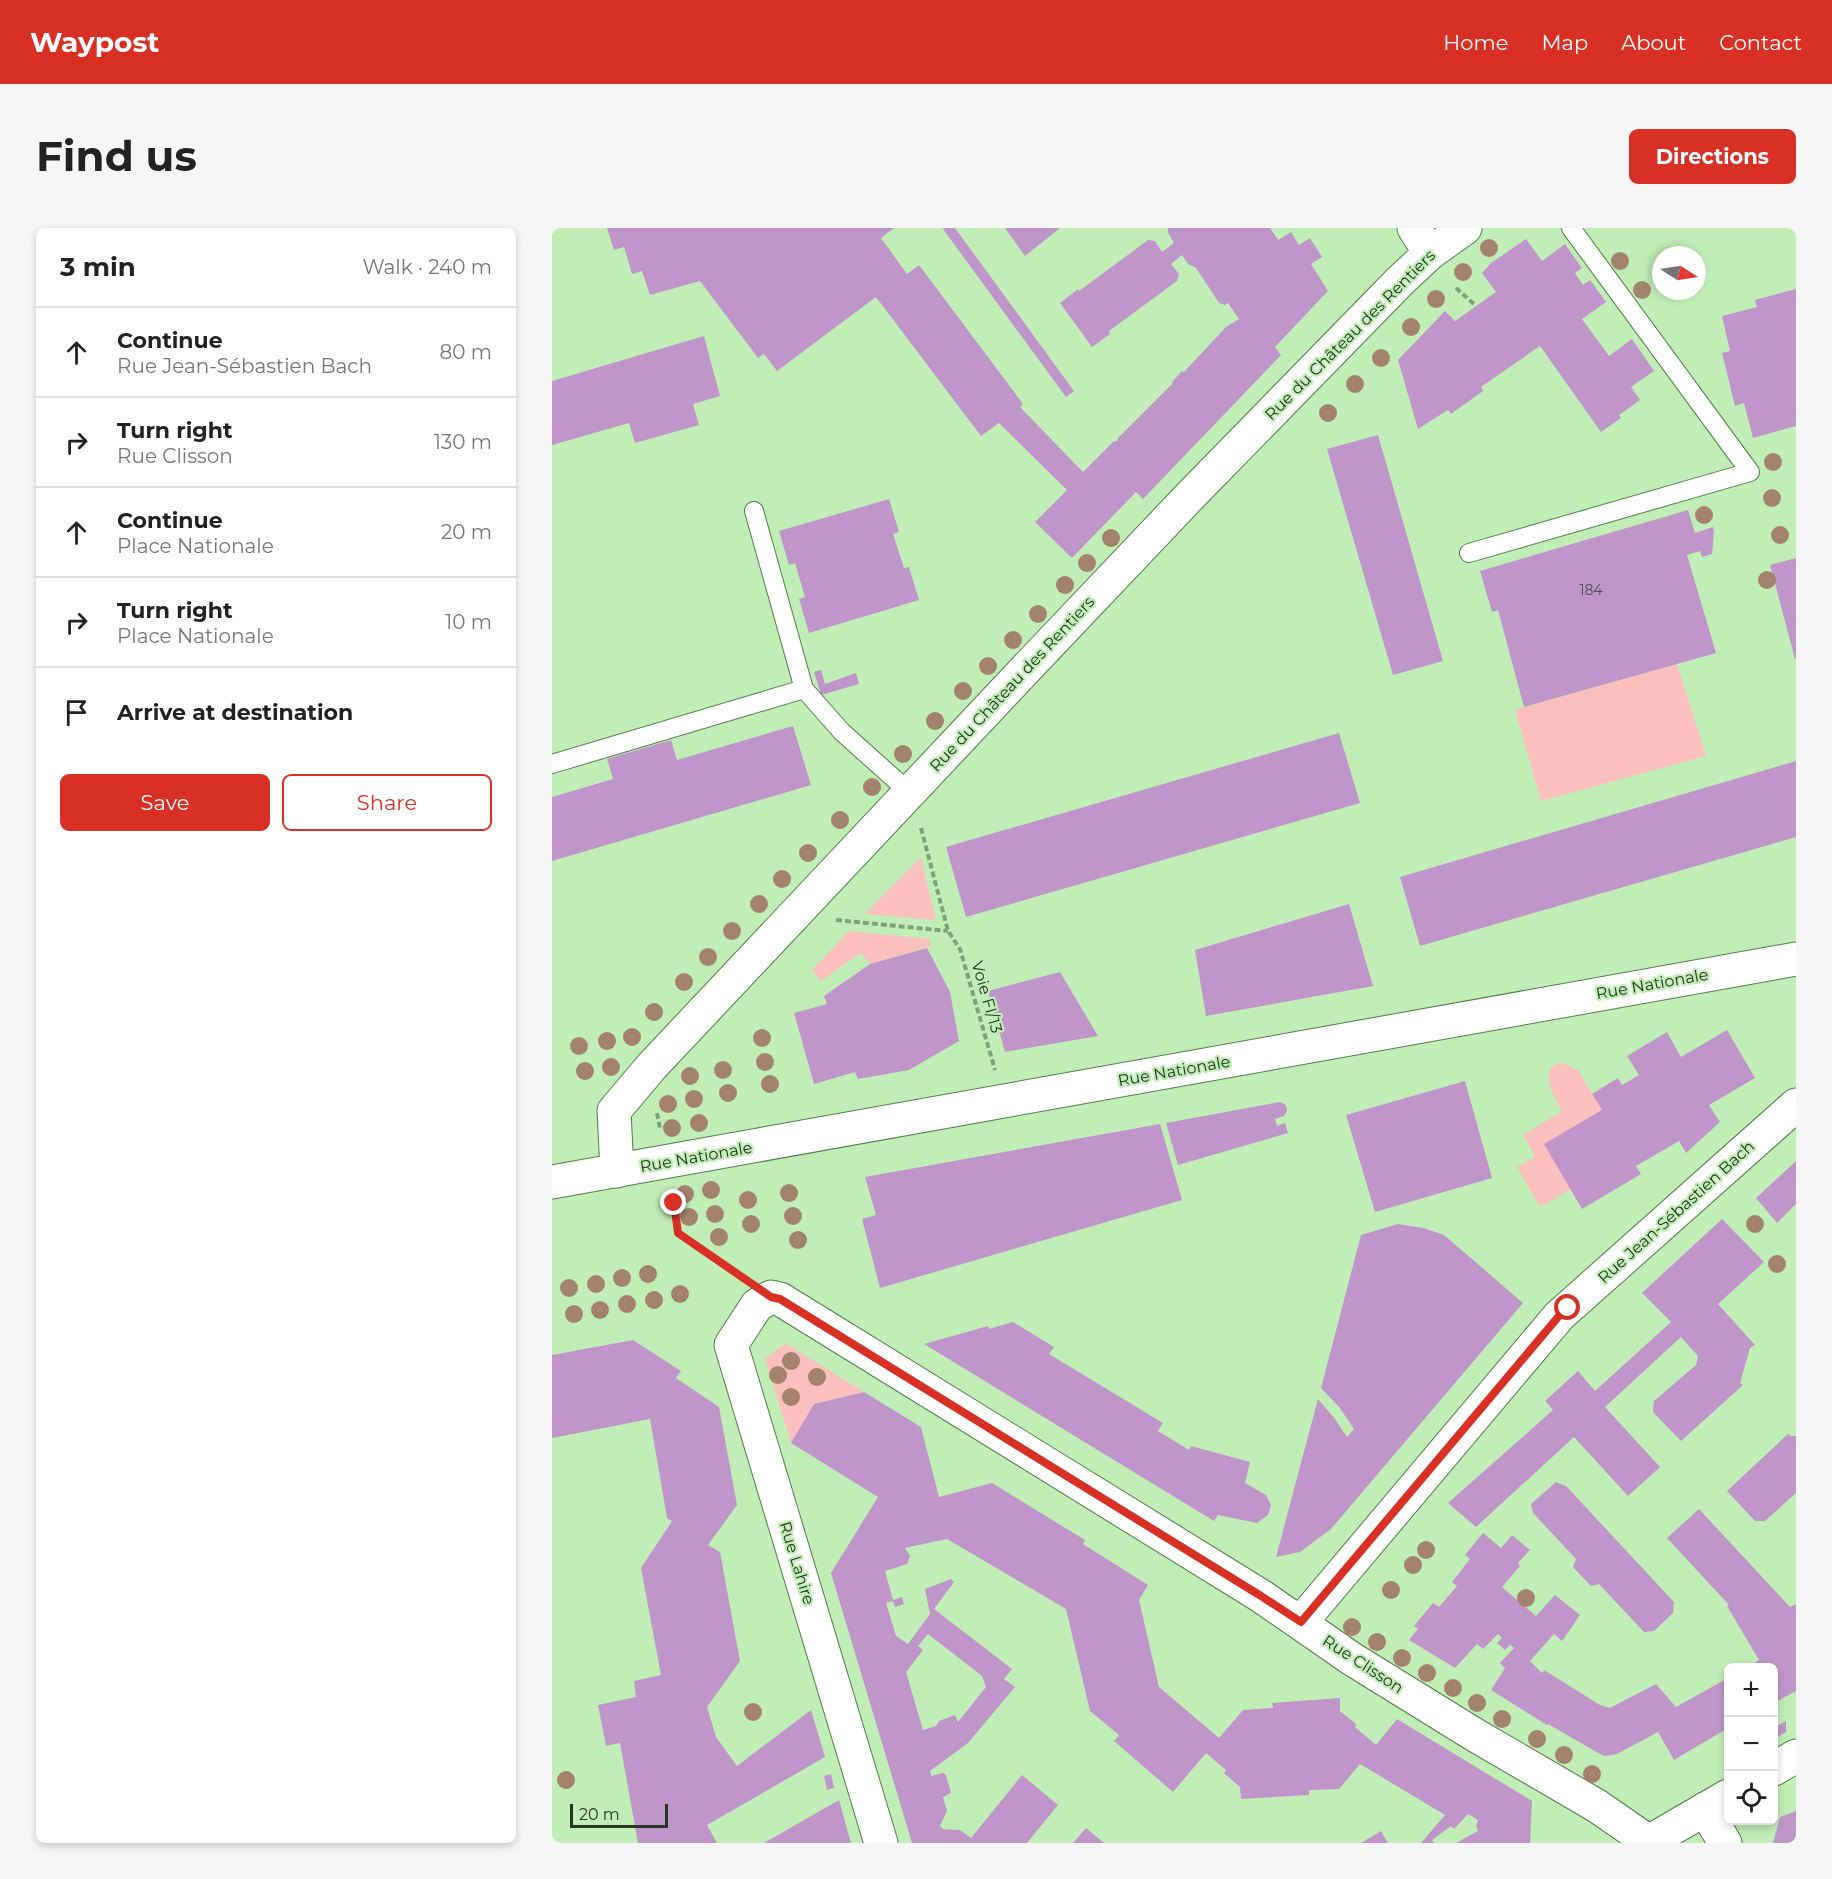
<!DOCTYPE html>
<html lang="en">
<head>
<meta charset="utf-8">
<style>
	:root { --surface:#fff; --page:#f6f6f6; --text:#222; --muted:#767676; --line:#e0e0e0; --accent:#d93025 }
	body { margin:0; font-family:Montserrat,sans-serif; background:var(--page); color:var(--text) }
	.controls { position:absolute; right:18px; bottom:18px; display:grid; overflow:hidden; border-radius:9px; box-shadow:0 3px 9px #0003 }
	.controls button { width:54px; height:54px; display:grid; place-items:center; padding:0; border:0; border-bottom:2px solid var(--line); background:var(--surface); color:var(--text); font:30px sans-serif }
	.compass { position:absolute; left:1100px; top:18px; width:54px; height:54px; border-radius:50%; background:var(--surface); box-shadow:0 3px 9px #0003; rotate:102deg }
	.scale { position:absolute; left:18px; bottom:15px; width:98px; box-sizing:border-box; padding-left:6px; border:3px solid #253621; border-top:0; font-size:16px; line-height:21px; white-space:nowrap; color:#253621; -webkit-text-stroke:4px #c1eeb7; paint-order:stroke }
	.stop { position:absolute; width:18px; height:18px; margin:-14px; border:4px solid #d93025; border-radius:50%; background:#fff }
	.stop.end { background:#d93025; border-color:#fff; box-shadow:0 2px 6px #0008 }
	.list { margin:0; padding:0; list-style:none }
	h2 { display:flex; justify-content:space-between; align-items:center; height:78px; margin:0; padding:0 24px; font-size:26px }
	h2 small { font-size:20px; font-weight:400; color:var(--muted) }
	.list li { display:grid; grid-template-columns:39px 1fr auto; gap:18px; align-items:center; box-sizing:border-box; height:90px; padding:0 24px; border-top:2px solid var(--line) }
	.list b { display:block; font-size:22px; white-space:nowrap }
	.list p { margin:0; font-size:20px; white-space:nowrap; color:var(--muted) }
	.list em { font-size:20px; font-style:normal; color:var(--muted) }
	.actions { display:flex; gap:12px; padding:18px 24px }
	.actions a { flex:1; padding:14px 0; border:2px solid var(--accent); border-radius:9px; text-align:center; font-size:21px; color:var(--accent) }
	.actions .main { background:var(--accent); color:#fff }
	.icon { flex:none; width:33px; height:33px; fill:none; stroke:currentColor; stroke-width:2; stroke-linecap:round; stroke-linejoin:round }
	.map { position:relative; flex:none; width:1244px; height:1615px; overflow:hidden; border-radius:9px }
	header { display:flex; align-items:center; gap:36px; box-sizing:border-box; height:84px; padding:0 30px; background:var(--accent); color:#fff }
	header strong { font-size:28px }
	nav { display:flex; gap:33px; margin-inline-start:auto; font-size:21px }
	.intro { display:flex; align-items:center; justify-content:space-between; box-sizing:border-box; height:144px; padding:0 36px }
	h1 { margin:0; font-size:42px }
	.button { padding:15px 27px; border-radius:9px; background:var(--accent); color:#fff; font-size:21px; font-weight:700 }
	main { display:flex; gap:36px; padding:0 36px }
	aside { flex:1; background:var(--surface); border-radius:9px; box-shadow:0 3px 9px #0003 }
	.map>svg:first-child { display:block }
	.green { fill:#fbbfbe }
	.building { fill:#c096ca; fill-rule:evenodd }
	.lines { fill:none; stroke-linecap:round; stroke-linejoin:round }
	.lane-casing { stroke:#527b4a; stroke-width:20 }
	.street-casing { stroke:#527b4a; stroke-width:35 }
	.secondary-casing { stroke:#527b4a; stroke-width:35 }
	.path { stroke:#80a279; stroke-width:4; stroke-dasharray:6 3; stroke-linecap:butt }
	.lane { stroke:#fff; stroke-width:18 }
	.street { stroke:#fff; stroke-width:33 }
	.secondary { stroke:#fff; stroke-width:33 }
	.tree { fill:#a4836e }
	.route { stroke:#d93025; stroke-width:8 }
	.labels { text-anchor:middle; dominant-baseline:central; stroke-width:4.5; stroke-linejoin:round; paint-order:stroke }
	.number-label { font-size:14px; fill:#4c4e4b }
	.street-label { font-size:16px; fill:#253621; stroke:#c1eeb7 }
</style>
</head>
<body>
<header>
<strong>Waypost</strong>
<nav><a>Home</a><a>Map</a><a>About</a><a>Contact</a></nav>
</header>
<div class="intro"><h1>Find us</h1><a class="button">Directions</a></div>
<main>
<aside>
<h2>3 min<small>Walk · 240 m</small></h2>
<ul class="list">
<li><svg class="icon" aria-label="ahead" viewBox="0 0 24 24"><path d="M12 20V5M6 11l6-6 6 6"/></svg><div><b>Continue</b><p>Rue Jean-Sébastien Bach</p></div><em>80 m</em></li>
<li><svg class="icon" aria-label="right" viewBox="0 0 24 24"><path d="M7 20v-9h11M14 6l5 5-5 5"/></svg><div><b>Turn right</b><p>Rue Clisson</p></div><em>130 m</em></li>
<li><svg class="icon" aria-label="ahead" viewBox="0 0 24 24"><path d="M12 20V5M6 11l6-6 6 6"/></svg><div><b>Continue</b><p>Place Nationale</p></div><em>20 m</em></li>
<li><svg class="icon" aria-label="right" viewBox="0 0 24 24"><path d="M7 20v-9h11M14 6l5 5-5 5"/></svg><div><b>Turn right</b><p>Place Nationale</p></div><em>10 m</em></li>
<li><svg class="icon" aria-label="arrive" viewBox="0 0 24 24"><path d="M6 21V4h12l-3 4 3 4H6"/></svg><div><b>Arrive at destination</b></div></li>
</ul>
<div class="actions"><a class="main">Save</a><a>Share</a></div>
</aside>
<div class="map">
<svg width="1244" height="1615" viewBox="0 0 1244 1615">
	<rect width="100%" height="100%" fill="#c1eeb7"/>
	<path class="green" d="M 1125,436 L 1154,528 L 989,573 L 963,482 Z
		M 369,629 L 383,689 L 382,692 L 313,686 Z
		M 297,703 L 377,711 L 379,718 L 318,736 L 309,725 L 269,753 L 260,742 Z
		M 1011,835 L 1026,842 L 1050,882 L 1019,961 L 988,979 L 965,939 L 983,928 L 971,907 L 1010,883 C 1003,871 983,838 1011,835 Z
		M 233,1115 L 312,1164 L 262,1176 L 239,1215 L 213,1131 Z"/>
	<path class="building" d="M 55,0 L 342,0 L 329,10 L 355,46 L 367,37 L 471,176 L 468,179 L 531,244 L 562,213 L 565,213 L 566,210 L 621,155 L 620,154 L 630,143 L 632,144 L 674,99 L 687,91 L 676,75 L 673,77 L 667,75 L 644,40 L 636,36 L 630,27 L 619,36 L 627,46 L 625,53 L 557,103 L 558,106 L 540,119 L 508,75 L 526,61 L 527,63 L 596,12 L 603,13 L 610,24 L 622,15 L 616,5 L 616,0 L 718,0 L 726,12 L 739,4 L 747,17 L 758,10 L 770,29 L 759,36 L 776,63 L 723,119 L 729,127 L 591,271 L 584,264 L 520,330 L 483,294 L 515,262 L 447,195 L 429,208 L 324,69 L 225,143 L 212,126 L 206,130 L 148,53 L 98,67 L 90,43 L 80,46 L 72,19 L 62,22 Z
		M 392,0 L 403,0 L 522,163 L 514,169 L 391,1 Z
		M 453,0 L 508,0 L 473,28 Z
		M 974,11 L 990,33 L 1013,16 L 1030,40 L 1023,45 L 1031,57 L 1038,52 L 1054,74 L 1030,91 L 1057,128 L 1080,111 L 1102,143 L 1079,159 L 1088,172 L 1067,187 L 1069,190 L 1049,204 L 988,118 L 929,159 L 931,163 L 899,186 L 896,182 L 866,201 L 846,132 L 893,83 L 903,93 L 944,64 L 930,45 L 939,35 Z
		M 1244,61 L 1244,198 L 1201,210 L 1192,175 L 1183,178 L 1170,125 L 1178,123 L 1170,88 L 1205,79 L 1203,72 Z
		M 152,108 L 168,168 L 141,176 L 147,197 L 83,215 L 77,195 L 0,217 L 0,153 Z
		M 826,207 L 891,433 L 841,447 L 775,221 Z
		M 337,271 L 347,304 L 341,306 L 352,340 L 357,339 L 367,372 L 257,405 L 247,371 L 253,369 L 243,335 L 237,337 L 227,303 Z
		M 1136,282 L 1143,305 L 1161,299 L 1162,304 L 1160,326 L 1150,329 L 1148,323 L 1135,327 L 1164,425 L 972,479 L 946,382 L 940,384 L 928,343 Z
		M 1244,330 L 1244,431 L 1243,431 L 1218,337 Z
		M 269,442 L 273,456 L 304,445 L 307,456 L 269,467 L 262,444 Z
		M 241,498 L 259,557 L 0,633 L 0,569 L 61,551 L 55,531 L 119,512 L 125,532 Z
		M 787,505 L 808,575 L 414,689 L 394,619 Z
		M 1244,533 L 1244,609 L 868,718 L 848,649 Z
		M 797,676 L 821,758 L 654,788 L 643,722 Z
		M 375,720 L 398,764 L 407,813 L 357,842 L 306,851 L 303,844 L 262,856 L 242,785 L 275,776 L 272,768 L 318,736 Z
		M 508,744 L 546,808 L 453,824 L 436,763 Z
		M 1175,802 L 1203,850 L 1157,877 L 1168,894 L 1134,925 L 1127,913 L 1084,938 L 1089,946 L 1030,981 L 992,916 L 1050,882 L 1040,866 L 1066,850 L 1070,857 L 1087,847 L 1075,828 L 1115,804 L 1129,829 Z
		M 913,853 L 940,950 L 823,984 L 794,887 Z
		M 728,874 L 734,877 L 735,883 L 732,888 L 723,891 L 725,898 L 733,895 L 736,905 L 626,937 L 614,895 Z
		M 608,896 L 630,972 L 328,1060 L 310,991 L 324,987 L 313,949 Z
		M 1244,933 L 1244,976 L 1225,995 L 1204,970 Z
		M 1170,991 L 1212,1034 L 1166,1076 L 1203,1117 L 1198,1120 L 1188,1155 L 1191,1157 L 1129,1213 L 1101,1184 L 1102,1173 L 1144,1137 L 1146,1128 L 1129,1109 L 1053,1179 L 1108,1239 L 1076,1268 L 1022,1209 L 924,1299 L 896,1275 L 1001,1182 L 993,1173 L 1026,1143 L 1043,1163 L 1119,1094 L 1090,1065 Z
		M 846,996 L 871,1000 L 892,1007 L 971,1075 L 779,1301 L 748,1324 L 724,1329 L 766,1171 L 783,1191 L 795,1209 L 802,1201 L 787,1179 L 769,1160 L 809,1007 Z
		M 461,1094 L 502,1119 L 497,1126 L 611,1195 L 606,1203 L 637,1222 L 639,1218 L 698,1234 L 693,1255 L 714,1267 L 719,1277 L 716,1287 L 705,1295 L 666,1287 L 662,1293 L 372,1116 L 436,1098 L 437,1101 Z
		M 81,1112 L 129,1143 L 124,1150 L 167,1179 L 185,1277 L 156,1317 L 168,1324 L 188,1433 L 155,1479 L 164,1509 L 185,1538 L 259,1482 L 273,1529 L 155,1597 L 165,1615 L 86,1615 L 68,1515 L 54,1518 L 46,1477 L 84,1469 L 82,1453 L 109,1447 L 89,1340 L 120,1293 L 115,1290 L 98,1191 L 0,1210 L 0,1127 Z
		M 312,1164 L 369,1199 L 387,1269 L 440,1255 L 533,1312 L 531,1316 L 596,1357 L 587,1372 L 607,1459 L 667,1510 L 691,1482 L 721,1480 L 720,1475 L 788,1470 L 788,1483 L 804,1496 L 803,1499 L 824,1517 L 845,1491 L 980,1573 L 978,1615 L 904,1615 L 926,1603 L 924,1598 L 926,1592 L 916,1586 L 902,1601 L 899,1598 L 880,1612 L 882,1615 L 869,1615 L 893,1587 L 808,1536 L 787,1561 L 757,1562 L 757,1567 L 689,1571 L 688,1559 L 672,1545 L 674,1542 L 654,1525 L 621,1564 L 562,1513 L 567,1507 L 538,1483 L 514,1381 L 395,1311 L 353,1320 L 358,1328 L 355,1336 L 333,1343 L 341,1372 L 350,1369 L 352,1376 L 343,1379 L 341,1373 L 334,1375 L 344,1408 L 356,1416 L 378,1386 L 373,1361 L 399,1351 L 402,1354 L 382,1381 L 460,1441 L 452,1451 L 463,1459 L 416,1515 L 378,1543 L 379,1548 L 391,1545 L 394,1547 L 399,1565 L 391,1569 L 395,1583 L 388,1598 L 391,1601 L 408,1602 L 419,1610 L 470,1547 L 506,1577 L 475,1615 L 360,1615 L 279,1345 L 326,1269 L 239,1215 L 262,1176 ZM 376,1406 L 430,1448 L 434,1459 L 406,1494 L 403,1487 L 387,1493 L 384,1498 L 371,1502 L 354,1444 L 371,1422 L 366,1418 Z
		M 1236,1206 L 1239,1208 L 1244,1208 L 1244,1265 L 1213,1293 L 1203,1293 L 1175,1263 Z
		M 1004,1254 L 1014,1258 L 1122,1374 L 1121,1385 L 1102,1403 L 1092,1404 L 1047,1356 L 1039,1358 L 1021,1339 L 1024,1331 L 981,1285 L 979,1276 Z
		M 1147,1281 L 1238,1379 L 1244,1376 L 1244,1463 L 1222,1475 L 1222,1440 L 1195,1440 L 1207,1432 L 1175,1378 L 1177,1377 L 1115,1310 Z
		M 931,1305 L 949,1320 L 960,1307 L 978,1322 L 966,1335 L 968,1338 L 950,1359 L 984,1388 L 1003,1367 L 1028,1387 L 1010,1413 L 1002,1406 L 978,1433 L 990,1445 L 992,1442 L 1048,1477 L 1058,1480 L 1104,1456 L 1124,1479 L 1176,1450 L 1176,1500 L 1122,1532 L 1106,1504 L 1065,1526 L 1053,1528 L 1046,1525 L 996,1496 L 995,1497 L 939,1462 L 953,1440 L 948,1435 L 962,1420 L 958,1417 L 953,1422 L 945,1415 L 950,1410 L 946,1406 L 931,1421 L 925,1416 L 903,1440 L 857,1412 L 866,1401 L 862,1398 L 881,1375 L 887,1379 L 905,1358 L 900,1354 L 918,1331 L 913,1327 Z
		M 1234,1493 L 1234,1504 L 1222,1511 L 1222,1500 Z
		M 279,1546 L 282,1560 L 275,1562 L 272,1548 Z
		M 287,1572 L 299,1615 L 212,1615 Z
		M 1244,1583 L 1244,1615 L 1221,1615 L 1228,1589 Z
		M 534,1600 L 552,1615 L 521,1615 Z
		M 829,1603 L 836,1615 L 809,1615 Z"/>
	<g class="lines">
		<g class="lane-casing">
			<path id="lane" d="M 917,325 L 1198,244 L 1019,0
				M 252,461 L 290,504 L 357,564
				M 0,536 L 252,461 L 202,283"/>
		</g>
		<g class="street-casing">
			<path id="street" d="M 862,0 L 878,25
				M 65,943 L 62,883 L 100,838 L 470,445 L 638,268 L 848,53 L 878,25 L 913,0
				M 749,1394 L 1007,1088 L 1244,877
				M 1153,1581 L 1173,1615
				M 329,1615 L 179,1117 L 205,1077 L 219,1069 L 228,1071 L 709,1368 L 800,1431 L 923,1507 L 1045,1578 L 1097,1614"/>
		</g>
		<g class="secondary-casing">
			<path id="secondary" d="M 0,954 L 1244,731
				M 1222,1541 L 1244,1528
				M 1095,1615 L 1176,1568"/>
		</g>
		<path class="path" d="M 904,60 L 924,78
			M 369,600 L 396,703 L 408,721 L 443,842
			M 284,692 L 396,703
			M 105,885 L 108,901
			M 120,964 L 126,1005 L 190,1049"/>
		<use href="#lane" class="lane"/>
		<use href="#street" class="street"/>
		<use href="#secondary" class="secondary"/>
	</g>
	<g class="tree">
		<circle cx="937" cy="20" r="9"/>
		<circle cx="1068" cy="33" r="9"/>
		<circle cx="911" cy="44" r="9"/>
		<circle cx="1090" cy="62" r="9"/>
		<circle cx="884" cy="71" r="9"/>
		<circle cx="859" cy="99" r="9"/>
		<circle cx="829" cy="130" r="9"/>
		<circle cx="803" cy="156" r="9"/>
		<circle cx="776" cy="185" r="9"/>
		<circle cx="1221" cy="234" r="9"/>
		<circle cx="1220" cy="270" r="9"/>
		<circle cx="1152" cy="287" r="9"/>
		<circle cx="1228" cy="307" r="9"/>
		<circle cx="559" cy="310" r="9"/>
		<circle cx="535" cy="335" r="9"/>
		<circle cx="1215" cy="352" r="9"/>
		<circle cx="513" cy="357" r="9"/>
		<circle cx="486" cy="386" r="9"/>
		<circle cx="461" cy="412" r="9"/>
		<circle cx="436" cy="438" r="9"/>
		<circle cx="411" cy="463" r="9"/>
		<circle cx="383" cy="493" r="9"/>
		<circle cx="351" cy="526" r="9"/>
		<circle cx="320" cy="559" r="9"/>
		<circle cx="288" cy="592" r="9"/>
		<circle cx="256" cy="625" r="9"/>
		<circle cx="230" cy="651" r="9"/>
		<circle cx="207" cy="676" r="9"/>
		<circle cx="180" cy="703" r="9"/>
		<circle cx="156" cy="729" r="9"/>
		<circle cx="132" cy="754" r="9"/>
		<circle cx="102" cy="784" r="9"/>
		<circle cx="80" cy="809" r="9"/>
		<circle cx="210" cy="810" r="9"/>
		<circle cx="55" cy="813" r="9"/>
		<circle cx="27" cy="818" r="9"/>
		<circle cx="213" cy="834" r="9"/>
		<circle cx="59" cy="839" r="9"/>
		<circle cx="171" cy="842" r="9"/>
		<circle cx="33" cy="843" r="9"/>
		<circle cx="138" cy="848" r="9"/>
		<circle cx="218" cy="856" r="9"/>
		<circle cx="176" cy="865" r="9"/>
		<circle cx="142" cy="871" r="9"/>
		<circle cx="116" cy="876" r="9"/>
		<circle cx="147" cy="895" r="9"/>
		<circle cx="120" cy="900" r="9"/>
		<circle cx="159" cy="962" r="9"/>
		<circle cx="237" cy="965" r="9"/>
		<circle cx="133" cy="966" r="9"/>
		<circle cx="196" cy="972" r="9"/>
		<circle cx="163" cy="986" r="9"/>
		<circle cx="241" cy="988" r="9"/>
		<circle cx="137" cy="989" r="9"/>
		<circle cx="199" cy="996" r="9"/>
		<circle cx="1203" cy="996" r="9"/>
		<circle cx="167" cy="1009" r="9"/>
		<circle cx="246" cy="1012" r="9"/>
		<circle cx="1225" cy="1036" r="9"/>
		<circle cx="96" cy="1046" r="9"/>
		<circle cx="70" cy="1050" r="9"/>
		<circle cx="44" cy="1056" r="9"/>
		<circle cx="17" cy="1060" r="9"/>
		<circle cx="128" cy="1066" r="9"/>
		<circle cx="102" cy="1072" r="9"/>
		<circle cx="75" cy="1076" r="9"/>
		<circle cx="48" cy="1082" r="9"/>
		<circle cx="22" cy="1086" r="9"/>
		<circle cx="239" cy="1133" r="9"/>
		<circle cx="226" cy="1147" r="9"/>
		<circle cx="265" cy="1149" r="9"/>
		<circle cx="239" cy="1169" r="9"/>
		<circle cx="874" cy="1322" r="9"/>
		<circle cx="861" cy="1337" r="9"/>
		<circle cx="839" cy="1362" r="9"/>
		<circle cx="974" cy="1370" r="9"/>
		<circle cx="800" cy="1399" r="9"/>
		<circle cx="825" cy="1414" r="9"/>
		<circle cx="850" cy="1430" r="9"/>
		<circle cx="875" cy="1445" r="9"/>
		<circle cx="901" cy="1460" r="9"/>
		<circle cx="925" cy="1475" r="9"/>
		<circle cx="201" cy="1484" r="9"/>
		<circle cx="950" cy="1491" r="9"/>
		<circle cx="985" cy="1511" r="9"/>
		<circle cx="1012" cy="1527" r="9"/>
		<circle cx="1040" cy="1546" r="9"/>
		<circle cx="14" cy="1552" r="9"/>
	</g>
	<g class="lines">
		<path class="route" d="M 122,975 L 126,1005 L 219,1069 L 228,1071 L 709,1368 L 749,1394 L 1007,1088 L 1016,1080"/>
	</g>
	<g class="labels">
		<g class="number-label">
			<text x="1039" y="362">184</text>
		</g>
		<g class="street-label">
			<text transform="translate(798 107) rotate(-45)">Rue du Château des Rentiers</text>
			<text transform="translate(460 456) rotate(-47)">Rue du Château des Rentiers</text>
			<text transform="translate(1100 756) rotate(-10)">Rue Nationale</text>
			<text transform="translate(435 769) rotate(74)">Voie FI/13</text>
			<text transform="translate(622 843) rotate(-10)">Rue Nationale</text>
			<text transform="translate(144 929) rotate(-10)">Rue Nationale</text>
			<text transform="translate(1124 984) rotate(-42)">Rue Jean-Sébastien Bach</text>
			<text transform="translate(245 1335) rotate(73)">Rue Lahire</text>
			<text transform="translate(811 1436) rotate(33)">Rue Clisson</text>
		</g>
	</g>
</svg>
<div class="controls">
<button>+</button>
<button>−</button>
<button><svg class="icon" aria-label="locate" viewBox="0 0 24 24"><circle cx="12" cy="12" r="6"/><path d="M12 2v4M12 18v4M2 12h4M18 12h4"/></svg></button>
</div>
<svg class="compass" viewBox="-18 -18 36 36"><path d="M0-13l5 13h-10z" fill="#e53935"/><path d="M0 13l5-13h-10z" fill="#767676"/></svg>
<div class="scale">20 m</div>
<div class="stop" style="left:1016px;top:1080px"></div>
<div class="stop end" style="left:122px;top:975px"></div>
</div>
</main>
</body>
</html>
